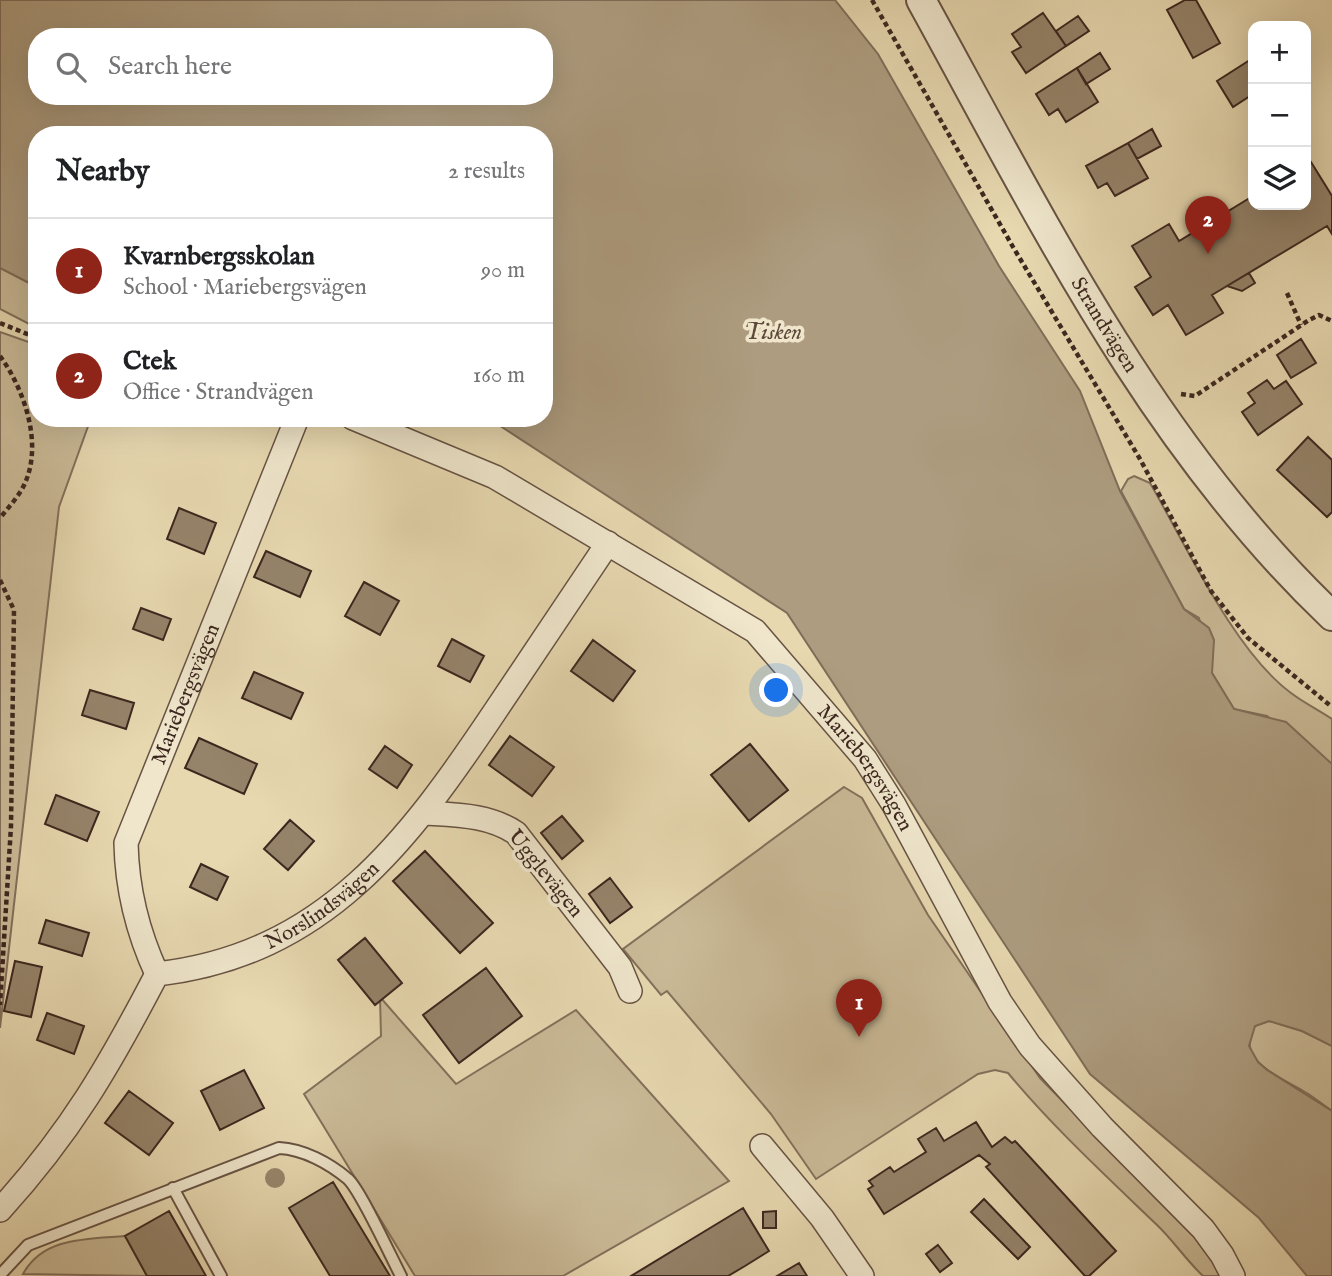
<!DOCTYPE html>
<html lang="en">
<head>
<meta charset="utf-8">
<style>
	:root { --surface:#fff; --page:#f6f6f6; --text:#202124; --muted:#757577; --line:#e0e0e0; --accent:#8f2418 }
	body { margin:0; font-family:"IM FELL English",serif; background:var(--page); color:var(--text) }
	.controls { position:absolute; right:21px; top:21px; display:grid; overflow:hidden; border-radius:14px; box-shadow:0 7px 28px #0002 }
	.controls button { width:63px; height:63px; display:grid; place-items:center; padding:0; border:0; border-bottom:2px solid var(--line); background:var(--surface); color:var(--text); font:35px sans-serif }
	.you { position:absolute; left:777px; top:691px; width:24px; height:24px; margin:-18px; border:5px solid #fff; border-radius:50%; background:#1a73e8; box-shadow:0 0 0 10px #1a73e833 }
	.badge { display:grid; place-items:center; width:46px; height:46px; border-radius:50%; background:var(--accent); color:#fff; font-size:23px; font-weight:700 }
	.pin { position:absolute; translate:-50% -58px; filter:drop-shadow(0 2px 4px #0008) }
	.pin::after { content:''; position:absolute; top:37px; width:24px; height:21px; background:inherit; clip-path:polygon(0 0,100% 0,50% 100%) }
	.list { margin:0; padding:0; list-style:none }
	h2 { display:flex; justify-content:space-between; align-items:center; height:91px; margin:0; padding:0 28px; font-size:30px }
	h2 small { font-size:23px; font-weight:400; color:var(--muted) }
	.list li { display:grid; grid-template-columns:46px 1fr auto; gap:21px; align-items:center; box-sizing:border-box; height:105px; padding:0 28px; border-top:2px solid var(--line) }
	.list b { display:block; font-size:26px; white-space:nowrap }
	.list p { margin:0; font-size:23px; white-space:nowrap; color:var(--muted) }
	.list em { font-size:23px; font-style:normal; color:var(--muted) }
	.icon { flex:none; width:38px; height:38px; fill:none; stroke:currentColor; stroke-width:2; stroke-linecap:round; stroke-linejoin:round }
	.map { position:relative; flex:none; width:1332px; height:1276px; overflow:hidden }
	.search { position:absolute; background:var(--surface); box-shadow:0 7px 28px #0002; left:28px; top:28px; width:525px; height:77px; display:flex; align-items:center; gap:18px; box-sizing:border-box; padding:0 24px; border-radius:28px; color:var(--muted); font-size:26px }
	.panel { position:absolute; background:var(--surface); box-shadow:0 7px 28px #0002; left:28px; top:126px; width:525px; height:301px; border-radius:28px }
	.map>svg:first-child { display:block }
	.green { fill:#caba97; stroke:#83705b; stroke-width:2 }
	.water { fill:#ad9c7f; stroke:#806d59; stroke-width:2; fill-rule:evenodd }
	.building { fill:#95836a; stroke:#3c271f; stroke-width:2 }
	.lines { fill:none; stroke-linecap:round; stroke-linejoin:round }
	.service-casing { stroke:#675343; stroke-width:14 }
	.minor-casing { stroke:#675343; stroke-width:26 }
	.tertiary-casing { stroke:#675343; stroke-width:32 }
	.path { stroke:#3c271f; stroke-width:4.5; stroke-dasharray:5 3.5; stroke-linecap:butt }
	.service { stroke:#efe6cc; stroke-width:10 }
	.minor { stroke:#efe6cc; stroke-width:23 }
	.tertiary { stroke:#efe6cc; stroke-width:28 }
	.tree { fill:#98876d }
	.labels { text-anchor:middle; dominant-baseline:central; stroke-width:7; stroke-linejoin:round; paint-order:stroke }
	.street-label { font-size:21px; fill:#3c271f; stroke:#efe6cc }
	.water-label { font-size:23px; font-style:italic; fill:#5e4a3c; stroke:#efe6cc }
</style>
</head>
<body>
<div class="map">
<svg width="1332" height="1276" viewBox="0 0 1332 1276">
	<rect width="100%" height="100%" fill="#e7d8b0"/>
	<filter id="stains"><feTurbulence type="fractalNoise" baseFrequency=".00286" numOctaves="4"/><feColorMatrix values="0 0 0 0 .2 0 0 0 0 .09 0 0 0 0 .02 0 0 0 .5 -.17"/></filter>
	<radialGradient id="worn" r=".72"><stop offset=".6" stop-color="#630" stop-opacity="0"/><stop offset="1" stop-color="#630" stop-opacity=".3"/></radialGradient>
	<path class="green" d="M 0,268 L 37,287 L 37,328 L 0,309 Z
		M 0,332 L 37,345 L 37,418 L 91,418 L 59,507 L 0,1028 Z
		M 1134,476 L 1150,483 C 1186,545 1234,651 1291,693 C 1304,703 1319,710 1332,719 L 1332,764 L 1267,716 L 1234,709 L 1212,673 L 1199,618 L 1184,609 L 1121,491 L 1128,479 Z
		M 844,787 L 862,798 L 928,915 L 1040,1078 L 1211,1253 L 1221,1276 L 1203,1276 C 1186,1260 1173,1240 1156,1224 C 1105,1175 1053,1127 1008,1073 L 995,1070 L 978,1074 L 816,1179 L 771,1114 L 667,991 L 661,995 L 623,949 Z
		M 380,997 L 456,1084 L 576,1010 L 729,1181 L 563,1276 L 415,1276 L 304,1094 L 381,1036 Z
		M 1269,1021 L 1302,1031 L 1332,1046 L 1332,1111 C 1323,1105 1314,1097 1305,1092 C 1282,1078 1233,1060 1255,1026 Z
		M 125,1236 L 147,1276 L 23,1274 C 43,1237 87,1239 125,1236 Z"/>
	<path class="water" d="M 0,0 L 835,0 L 878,54 L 999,266 L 1080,391 L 1120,491 L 1184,609 L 1209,628 L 1214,640 L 1212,673 L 1234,709 L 1286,722 L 1332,764 L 1332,1046 L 1302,1031 L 1269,1021 L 1255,1026 L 1249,1046 L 1258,1062 L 1267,1070 L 1332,1111 L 1332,1276 L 1307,1276 L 1259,1218 L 1090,1074 L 787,613 L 488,418 L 544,418 L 544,135 L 37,135 L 37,287 L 0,268 ZM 37,37 L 544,37 L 544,96 L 37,96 Z"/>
	<path class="building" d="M 1185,0 L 1196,0 L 1220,43 L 1193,58 L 1167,10 Z
		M 1043,13 L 1066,46 L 1026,73 L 1012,52 L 1021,47 L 1012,34 Z
		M 1078,16 L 1089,31 L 1066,46 L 1056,31 Z
		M 1100,53 L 1110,69 L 1086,84 L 1077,68 Z
		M 1253,58 L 1253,94 L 1233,107 L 1217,81 Z
		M 1077,68 L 1098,102 L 1066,122 L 1058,109 L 1049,115 L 1036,94 Z
		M 1152,129 L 1161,146 L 1137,159 L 1128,143 Z
		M 1128,143 L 1148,178 L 1115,196 L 1107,183 L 1098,188 L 1086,166 Z
		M 1311,162 L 1332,196 L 1332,234 L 1327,226 L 1212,295 L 1223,313 L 1186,335 L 1168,305 L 1153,315 L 1135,287 L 1151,277 L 1132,246 L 1169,224 L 1179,241 L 1253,196 L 1253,205 L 1306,205 L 1306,165 Z
		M 1249,273 L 1255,283 L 1242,291 L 1227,286 Z
		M 1301,339 L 1316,363 L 1291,378 L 1277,355 Z
		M 1267,380 L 1274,389 L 1286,381 L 1302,404 L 1258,435 L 1242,412 L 1255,403 L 1248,393 Z
		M 1308,437 L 1332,460 L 1332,512 L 1327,517 L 1277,470 Z
		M 179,508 L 216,523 L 204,554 L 167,539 Z
		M 266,551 L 311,571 L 300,597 L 254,577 Z
		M 364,582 L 399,601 L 380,635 L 345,616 Z
		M 141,608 L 171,619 L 163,640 L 133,629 Z
		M 452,639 L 484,656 L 470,682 L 438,666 Z
		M 593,640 L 635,671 L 613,701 L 571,671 Z
		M 254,672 L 303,693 L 291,719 L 242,698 Z
		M 90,690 L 134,703 L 126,729 L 82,715 Z
		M 510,736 L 554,767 L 532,796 L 489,765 Z
		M 199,738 L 257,764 L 244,794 L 185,768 Z
		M 750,744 L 788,790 L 749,821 L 711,775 Z
		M 385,746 L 412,765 L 397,788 L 369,769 Z
		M 56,795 L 99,812 L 87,841 L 45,824 Z
		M 562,816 L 583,841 L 562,859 L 541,833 Z
		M 290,820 L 314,841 L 288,870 L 264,849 Z
		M 425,851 L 493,923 L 460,953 L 393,881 Z
		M 201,864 L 228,877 L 217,900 L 190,887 Z
		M 610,878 L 632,907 L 610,923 L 589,894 Z
		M 46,920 L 89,933 L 82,956 L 39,943 Z
		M 365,938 L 402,983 L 375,1005 L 338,960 Z
		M 15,961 L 42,967 L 31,1017 L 4,1011 Z
		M 486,968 L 522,1016 L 459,1063 L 423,1015 Z
		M 47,1013 L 84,1026 L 74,1054 L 37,1040 Z
		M 244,1070 L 264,1108 L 220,1130 L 201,1091 Z
		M 129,1091 L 173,1123 L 149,1155 L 105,1123 Z
		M 976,1122 L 992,1147 L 1005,1137 L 1012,1143 L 1015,1141 L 1116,1251 L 1089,1276 L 1085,1276 L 986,1167 L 990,1164 L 979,1155 L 884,1214 L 868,1189 L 873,1186 L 869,1181 L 890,1167 L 894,1172 L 926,1152 L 918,1139 L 936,1128 L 944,1141 Z
		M 333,1182 L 390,1276 L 330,1276 L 289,1208 Z
		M 984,1199 L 1030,1247 L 1018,1259 L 971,1212 Z
		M 743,1208 L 769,1251 L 745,1266 L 728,1276 L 631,1276 Z
		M 169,1211 L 206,1276 L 147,1276 L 125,1236 Z
		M 776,1211 L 776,1228 L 763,1228 L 763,1212 Z
		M 938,1245 L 952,1263 L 940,1272 L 926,1254 Z
		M 799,1263 L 807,1276 L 777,1276 Z"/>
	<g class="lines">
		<g class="service-casing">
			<path id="service" d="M 173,1188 L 221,1276
				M 0,1275 L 28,1245 L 279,1148 C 303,1149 329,1163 348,1179 C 361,1191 391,1257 401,1276"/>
		</g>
		<g class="minor-casing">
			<g id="minor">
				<path id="s1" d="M 353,418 L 495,477 L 755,631 L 865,759 L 894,805 L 1000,1002 L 1030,1046 L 1102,1127 L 1203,1229 L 1222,1255 L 1233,1276"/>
				<path d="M 425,813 C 457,815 489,815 516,833 L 620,967 L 630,991"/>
				<path id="s2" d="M 157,974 C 137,931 127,890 126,843 L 297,418"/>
				<path d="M 762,1146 L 822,1218 L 862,1276"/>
				<path id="s3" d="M 0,1210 C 71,1132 109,1066 157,974 C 325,955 409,840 496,710 C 533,654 571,599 608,543"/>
			</g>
		</g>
		<g class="tertiary-casing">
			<g id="tertiary">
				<path id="s4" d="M 921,0 C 1040,216 1151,444 1332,616"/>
			</g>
		</g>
		<path class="path" d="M 872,0 L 1013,247 L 1140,459 L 1211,591 L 1248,638 L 1332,707
			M 1287,293 L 1301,325
			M 0,323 L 37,338
			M 0,356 C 24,389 43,443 25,483 C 20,495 8,508 0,518
			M 1181,394 L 1195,396 L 1309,320 L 1319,315 L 1332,321
			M 0,580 L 14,610 L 11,826 L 0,1005"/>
		<use href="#service" class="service"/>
		<use href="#minor" class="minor"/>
		<use href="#tertiary" class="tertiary"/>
	</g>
	<circle class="tree" cx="275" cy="1178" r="10"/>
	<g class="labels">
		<g class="street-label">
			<text stroke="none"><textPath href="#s4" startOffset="373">Strandvägen</textPath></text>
			<text stroke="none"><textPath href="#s2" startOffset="296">Mariebergsvägen</textPath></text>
			<text stroke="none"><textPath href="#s1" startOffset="632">Mariebergsvägen</textPath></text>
			<text transform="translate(545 874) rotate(51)">Ugglevägen</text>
			<text stroke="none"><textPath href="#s3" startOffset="466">Norslindsvägen</textPath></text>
		</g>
		<g class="water-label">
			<text x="773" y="332">Tisken</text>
		</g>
	</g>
	<rect width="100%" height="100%" filter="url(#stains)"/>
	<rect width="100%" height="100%" fill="url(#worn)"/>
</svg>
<div class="controls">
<button>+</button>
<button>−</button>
<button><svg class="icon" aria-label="layers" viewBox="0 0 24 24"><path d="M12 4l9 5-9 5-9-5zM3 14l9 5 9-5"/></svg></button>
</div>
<div class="you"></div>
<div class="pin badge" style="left:859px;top:1037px">1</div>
<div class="pin badge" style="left:1208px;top:254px">2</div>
<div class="search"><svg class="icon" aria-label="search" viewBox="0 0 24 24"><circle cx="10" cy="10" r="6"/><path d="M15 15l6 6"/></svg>Search here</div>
<section class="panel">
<h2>Nearby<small>2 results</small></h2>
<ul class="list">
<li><span class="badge">1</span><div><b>Kvarnbergsskolan</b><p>School · Mariebergsvägen</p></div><em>90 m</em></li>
<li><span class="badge">2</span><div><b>Ctek</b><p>Office · Strandvägen</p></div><em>160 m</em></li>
</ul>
</section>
</div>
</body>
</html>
